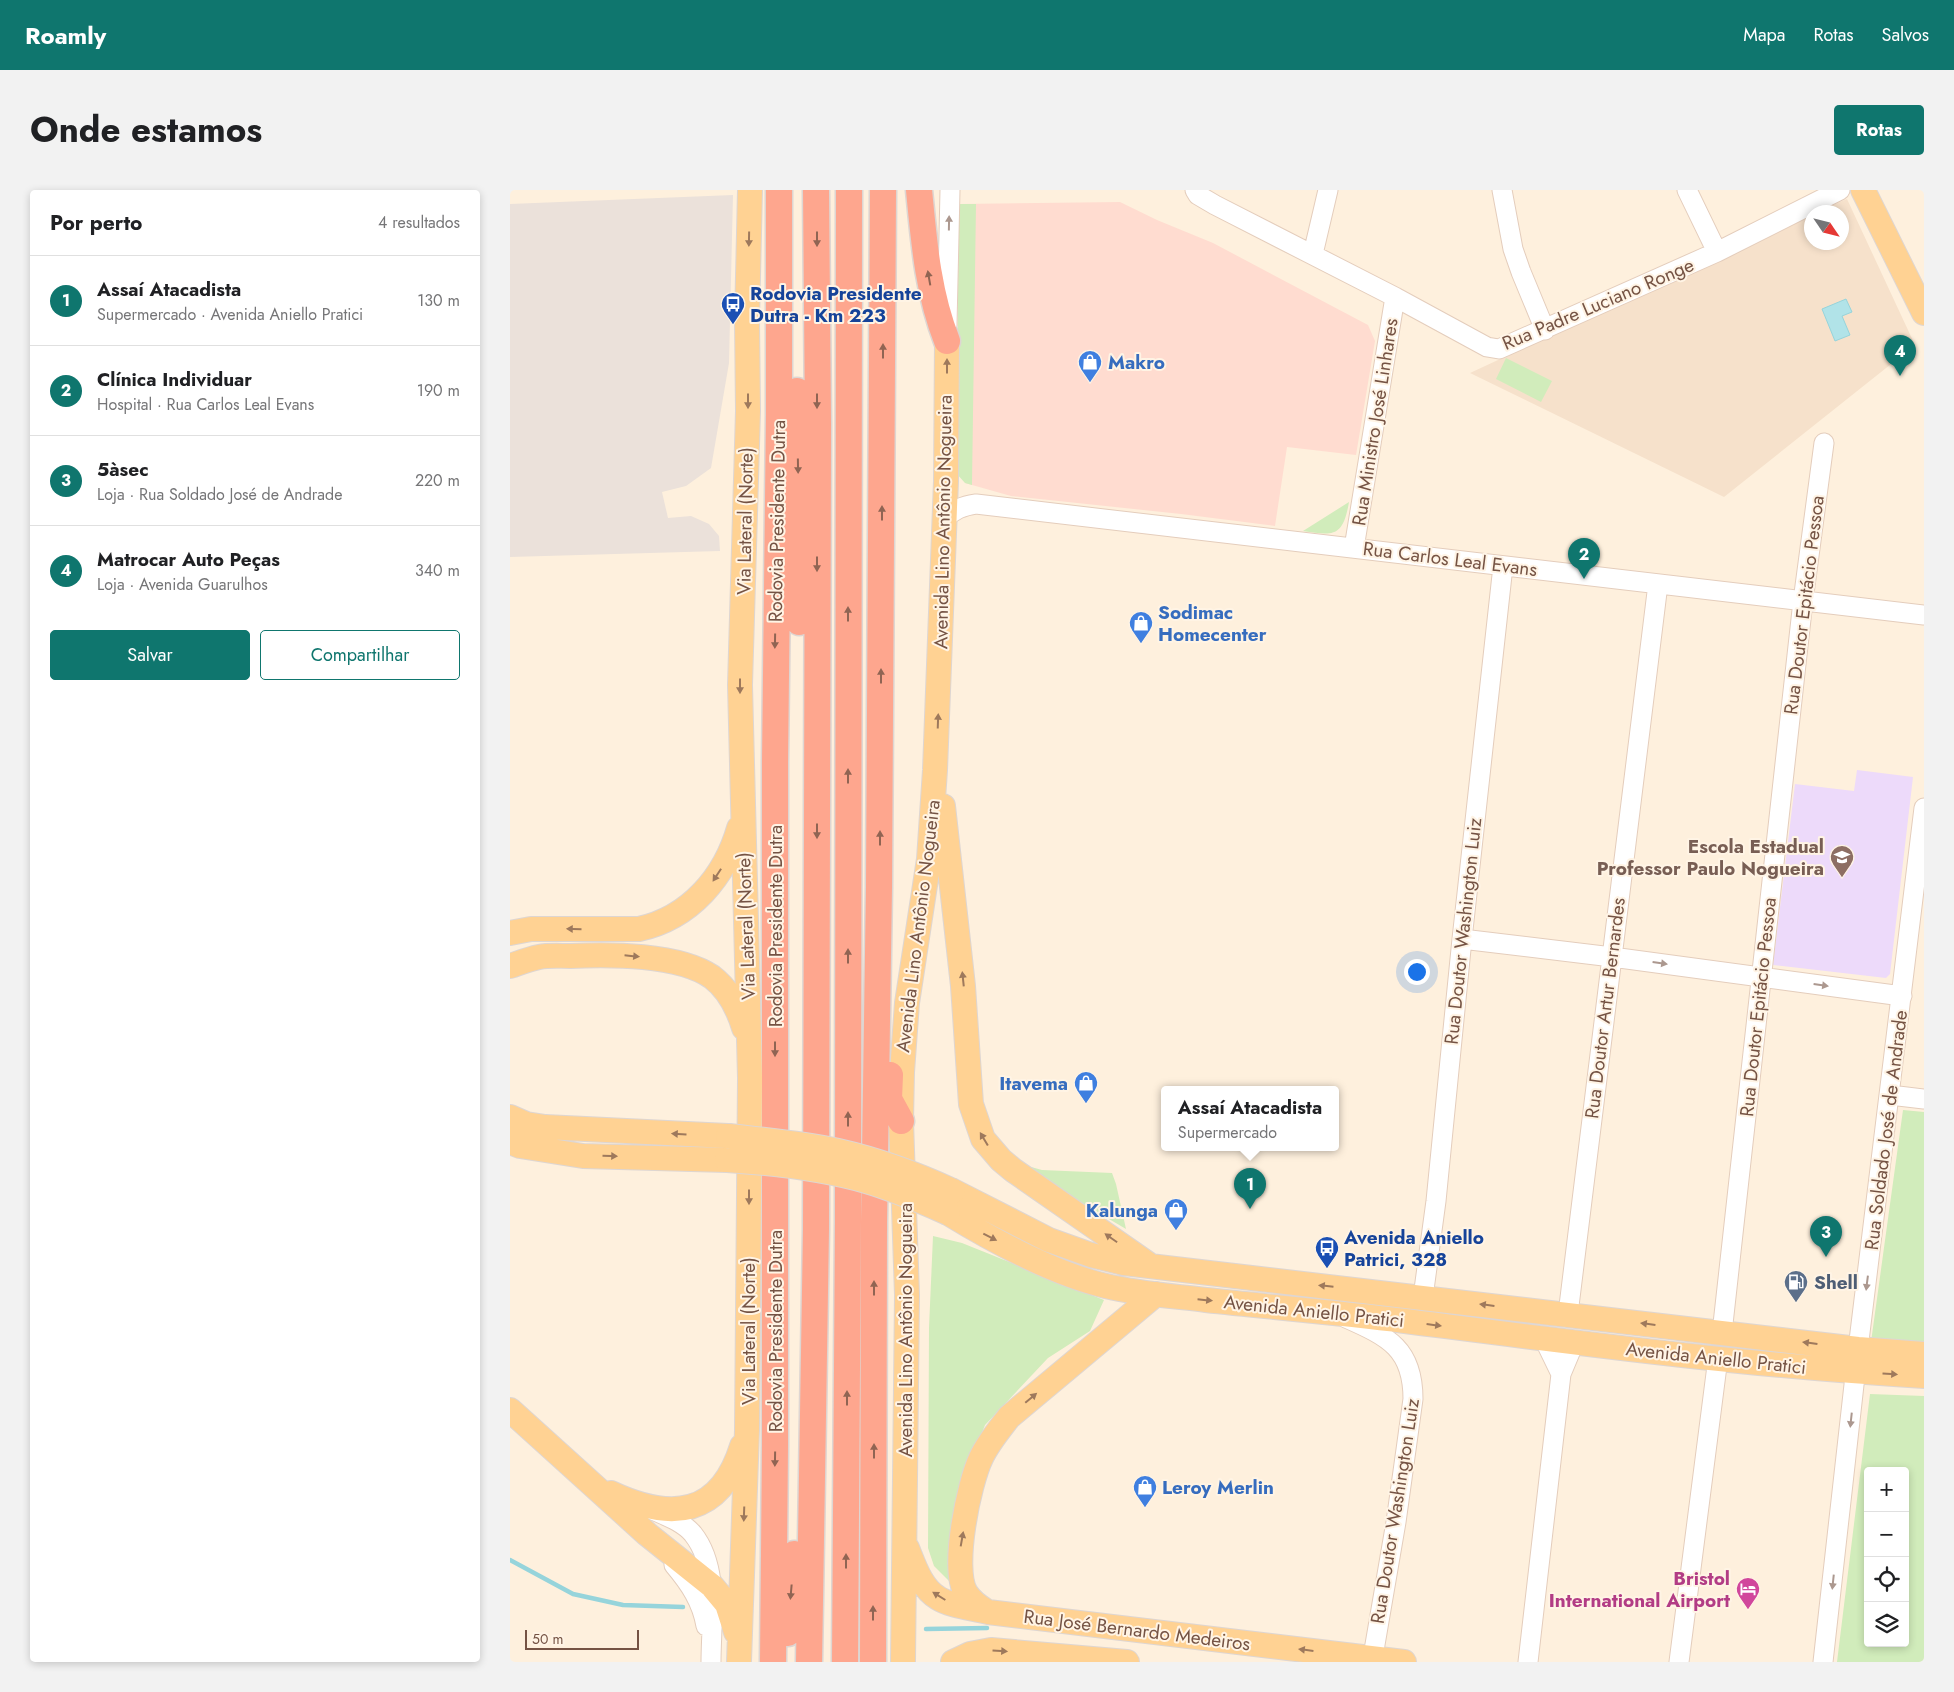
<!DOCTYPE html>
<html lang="pt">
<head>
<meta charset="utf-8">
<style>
	:root { --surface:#fff; --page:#f2f2f2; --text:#202124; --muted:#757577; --line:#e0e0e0; --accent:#0f766e }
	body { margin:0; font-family:Jost,sans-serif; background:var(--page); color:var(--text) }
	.controls { position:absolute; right:15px; bottom:15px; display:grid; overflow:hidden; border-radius:5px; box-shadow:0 2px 8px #0003 }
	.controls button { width:45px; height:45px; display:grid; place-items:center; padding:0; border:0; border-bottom:1px solid var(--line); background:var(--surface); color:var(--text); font:25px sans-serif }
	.compass { position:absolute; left:1294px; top:15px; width:45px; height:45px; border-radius:50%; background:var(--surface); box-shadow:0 2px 8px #0003; rotate:125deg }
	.scale { position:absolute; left:15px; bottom:12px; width:114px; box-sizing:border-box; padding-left:5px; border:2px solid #755344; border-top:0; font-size:14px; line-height:18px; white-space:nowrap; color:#755344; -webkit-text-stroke:4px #fff4e5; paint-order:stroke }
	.you { position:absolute; left:906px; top:781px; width:18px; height:18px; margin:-12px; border:4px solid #fff; border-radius:50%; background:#1a73e8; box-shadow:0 0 0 8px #1a73e833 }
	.badge { display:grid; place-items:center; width:32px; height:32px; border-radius:50%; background:var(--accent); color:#fff; font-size:16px; font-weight:700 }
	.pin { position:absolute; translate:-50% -41px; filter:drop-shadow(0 1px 2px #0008) }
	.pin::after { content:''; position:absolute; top:26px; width:18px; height:15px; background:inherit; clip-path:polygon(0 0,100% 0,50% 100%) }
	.popup { position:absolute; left:651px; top:896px; width:178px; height:65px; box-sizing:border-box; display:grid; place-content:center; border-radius:5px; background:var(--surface); filter:drop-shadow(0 1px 4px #0005); font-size:16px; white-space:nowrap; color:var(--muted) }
	.popup b { font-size:19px; color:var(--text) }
	.popup::after { content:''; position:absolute; left:50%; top:100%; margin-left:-10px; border:10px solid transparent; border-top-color:var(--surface) }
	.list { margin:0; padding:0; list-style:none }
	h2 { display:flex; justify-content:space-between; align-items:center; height:65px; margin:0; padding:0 20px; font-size:21px }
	h2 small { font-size:16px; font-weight:400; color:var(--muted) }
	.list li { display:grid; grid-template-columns:32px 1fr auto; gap:15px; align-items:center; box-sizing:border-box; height:90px; padding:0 20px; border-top:1px solid var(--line) }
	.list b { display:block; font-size:19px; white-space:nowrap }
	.list p { margin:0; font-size:16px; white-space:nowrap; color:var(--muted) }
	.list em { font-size:16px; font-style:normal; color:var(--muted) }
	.actions { display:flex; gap:10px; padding:15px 20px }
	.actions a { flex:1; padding:11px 0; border:1px solid var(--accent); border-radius:5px; text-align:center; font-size:18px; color:var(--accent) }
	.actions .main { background:var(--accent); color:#fff }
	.icon { flex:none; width:28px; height:28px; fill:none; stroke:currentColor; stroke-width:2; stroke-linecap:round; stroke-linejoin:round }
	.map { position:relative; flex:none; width:1414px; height:1472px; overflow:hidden; border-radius:5px }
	header { display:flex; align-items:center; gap:30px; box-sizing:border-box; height:70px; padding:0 25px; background:var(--accent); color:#fff }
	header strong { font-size:24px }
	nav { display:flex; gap:28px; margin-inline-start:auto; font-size:18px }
	.intro { display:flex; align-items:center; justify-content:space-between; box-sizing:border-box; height:120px; padding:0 30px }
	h1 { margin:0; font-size:35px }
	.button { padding:12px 22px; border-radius:5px; background:var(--accent); color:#fff; font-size:18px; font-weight:700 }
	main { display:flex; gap:30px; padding:0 30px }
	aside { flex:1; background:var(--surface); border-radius:5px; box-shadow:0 2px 8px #0003 }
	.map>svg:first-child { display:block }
	.residential { fill:#f6e1cb }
	.commercial { fill:#ffdcd0 }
	.industrial { fill:#ebe1da }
	.education { fill:#eddafa }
	.green { fill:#d1ecbb; fill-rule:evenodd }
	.water { fill:#b1e3e8; stroke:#96d4db }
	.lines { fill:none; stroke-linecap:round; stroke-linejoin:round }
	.stream { stroke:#96d4db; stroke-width:4.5 }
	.minor-casing { stroke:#e4cdbc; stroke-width:21 }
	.major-casing { stroke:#ded6d2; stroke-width:26 }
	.highway-casing { stroke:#ded6d2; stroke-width:29 }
	.minor { stroke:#fff; stroke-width:19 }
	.major { stroke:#ffd293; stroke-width:24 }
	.highway { stroke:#fea68e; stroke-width:26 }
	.major-bridge-casing { stroke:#ded6d2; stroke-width:26; stroke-linecap:butt }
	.major-bridge { stroke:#ffd293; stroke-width:24 }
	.oneway { fill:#ac988f }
	.oneway2 { fill:#9e795c }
	.oneway3 { fill:#906453 }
	.labels { text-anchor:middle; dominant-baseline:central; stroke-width:4; stroke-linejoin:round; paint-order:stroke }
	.transit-label { font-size:19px; font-weight:bold; fill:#164399; stroke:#fff4e5; text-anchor:start }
	.street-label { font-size:19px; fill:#755344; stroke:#fff4e5 }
	.shop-label { font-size:19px; font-weight:bold; fill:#366cbe; stroke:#fff4e5; text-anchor:start }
	.education-label { font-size:19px; font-weight:bold; fill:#785e54; stroke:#fff4e5; text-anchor:end }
	.service-label { font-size:19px; font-weight:bold; fill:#4e5e75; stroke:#fff4e5; text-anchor:start }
	.hotel-label { font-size:19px; font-weight:bold; fill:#b23c85; stroke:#fff4e5; text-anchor:end }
</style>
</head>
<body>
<header>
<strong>Roamly</strong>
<nav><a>Mapa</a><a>Rotas</a><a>Salvos</a></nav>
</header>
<div class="intro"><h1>Onde estamos</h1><a class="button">Rotas</a></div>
<main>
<aside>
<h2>Por perto<small>4 resultados</small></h2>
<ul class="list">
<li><span class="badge">1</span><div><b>Assaí Atacadista</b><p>Supermercado · Avenida Aniello Pratici</p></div><em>130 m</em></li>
<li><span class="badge">2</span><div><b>Clínica Individuar</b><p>Hospital · Rua Carlos Leal Evans</p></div><em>190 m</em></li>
<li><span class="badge">3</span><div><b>5àsec</b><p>Loja · Rua Soldado José de Andrade</p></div><em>220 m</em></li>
<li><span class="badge">4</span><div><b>Matrocar Auto Peças</b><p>Loja · Avenida Guarulhos</p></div><em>340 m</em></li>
</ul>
<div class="actions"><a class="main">Salvar</a><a>Compartilhar</a></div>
</aside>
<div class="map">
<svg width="1414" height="1472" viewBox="0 0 1414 1472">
	<rect width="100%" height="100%" fill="#fef0dd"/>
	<path class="residential" d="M 1337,9 L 1405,155 L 1214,307 L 960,183 L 1301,25 L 1302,52 L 1332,52 L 1332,22 L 1307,22 Z"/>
	<path class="commercial" d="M 610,12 L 647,30 L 703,53 L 858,135 L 865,151 L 846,265 L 777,257 L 765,336 L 671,324 L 501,306 L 455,293 L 449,14 Z"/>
	<path class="industrial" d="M 223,5 L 219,173 L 201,278 L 176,296 L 152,302 L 158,328 L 181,326 L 199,334 L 209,346 L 210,361 L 0,367 L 0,14 Z"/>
	<path class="education" d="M 1347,580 L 1403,587 L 1380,784 L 1376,788 L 1263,775 L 1285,594 L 1344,601 Z"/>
	<path class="green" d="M 449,14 L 466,14 L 462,295 L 455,293 L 446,283 Z
		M 996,168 L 1042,191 L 1031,212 L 986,189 Z
		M 839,312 C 833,347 824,346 793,341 Z
		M 1393,920 L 1414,922 L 1414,1155 L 1361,1152 Z
		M 514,975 L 532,980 L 602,983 L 606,994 L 616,1039 L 519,982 Z
		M 423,1046 L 452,1053 L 594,1110 L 580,1141 L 538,1168 L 475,1235 L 461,1270 L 443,1395 L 424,1376 L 418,1358 L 419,1138 Z
		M 1360,1204 L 1414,1206 L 1414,1472 L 1327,1472 ZM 1358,1281 L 1395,1281 L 1395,1453 L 1358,1453 Z"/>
	<path class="water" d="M 1336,109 L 1342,122 L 1332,126 L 1340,145 L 1325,151 L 1312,119 Z"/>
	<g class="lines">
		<path class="stream" d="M 0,1370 L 63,1404 L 113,1415 L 173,1417
			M 416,1439 L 477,1438"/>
		<g class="minor-casing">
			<path id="minor" d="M 685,0 L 688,5 L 705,15 L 885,107 L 977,157 L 989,159 L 1207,62 L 1330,0
				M 992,0 L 1003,59 L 1011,82 L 1035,140
				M 1177,0 L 1207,62
				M 803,64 L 818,0
				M 437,135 L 440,0
				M 434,329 C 444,320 452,316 466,314 L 1414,425
				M 844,358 L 885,107
				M 952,749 L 1102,767 L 1392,806
				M 1380,905 L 1414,909
				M 913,1107 L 926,1011 L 952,749 L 993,376
				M 1058,1124 L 1148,394
				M 836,1128 C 879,1147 903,1159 903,1209 L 886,1332 L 862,1472
				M 1212,1143 L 1293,411 L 1314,253
				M 1034,1149 L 1051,1184
				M 143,1320 C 156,1326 173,1332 183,1344 C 210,1378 201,1432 201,1472
				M 164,1375 C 180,1394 192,1412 196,1436
				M 1018,1472 L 1051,1184 L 1064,1153
				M 1169,1472 L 1208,1168
				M 1313,1472 L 1348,1159 L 1414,618"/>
		</g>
		<g class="major-casing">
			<path id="major" d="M 1353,0 L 1414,123
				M 433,616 L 453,796 L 461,914 L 473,949 L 491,970 L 503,980 L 638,1074
				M 0,743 L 21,739 L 129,739 C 180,728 215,687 229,638
				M 0,776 C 9,773 19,769 29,767 C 39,765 50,766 60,766 C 99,764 169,764 202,787 C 219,800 228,818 234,838
				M 0,927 L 16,934 L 35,937 L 218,946
				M 0,952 L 10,956 L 73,966 L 217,970
				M 443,1001 L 539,1050 L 581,1065 L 614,1073 L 1348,1159 L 1414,1164
				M 438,1023 C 482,1050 545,1084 596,1096 C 629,1104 663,1106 696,1110 C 762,1117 829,1123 895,1131 C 1068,1153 1240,1176 1414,1186
				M 0,1220 L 137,1344 L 202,1396 L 217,1414 L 226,1442
				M 101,1303 C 161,1331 210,1327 232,1256
				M 397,1358 C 404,1375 411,1398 428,1408 C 440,1416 463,1418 478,1422 L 894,1472
				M 476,1421 C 468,1416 461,1411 456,1403 C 441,1379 459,1293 471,1268 C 478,1253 489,1240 499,1227 L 646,1104
				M 229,1472 L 237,1240 L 240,888 L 230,495 L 238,221 L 237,130 L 240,0
				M 393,1472 L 397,1105 L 391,931 L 392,882 L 397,813 L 419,669 L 425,580 L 436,291 L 437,151
				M 443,1472 L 460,1464 L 481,1460 L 617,1472"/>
		</g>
		<g class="highway-casing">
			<path id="highway" d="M 409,0 C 414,52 418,103 437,151
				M 287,201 L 289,432
				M 380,885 L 379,909 L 391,931
				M 278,1443 L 284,1364
				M 263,1472 L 265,1255 L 265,571 L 269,225 L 269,0
				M 299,1472 L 306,1039 L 308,233 L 306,0
				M 335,1472 L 338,1030 L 339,0
				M 363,1472 L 364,1032 L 369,697 L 373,0"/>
		</g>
		<use href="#minor" class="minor"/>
		<use href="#major" class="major"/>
		<use href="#highway" class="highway"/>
		<g class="major-bridge-casing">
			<path id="major-bridge" d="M 218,946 C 255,950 292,953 328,961 C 368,970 406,984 443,1001
				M 217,970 C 264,973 310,978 356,991 C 384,999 411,1011 438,1023"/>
		</g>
		<use href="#major-bridge" class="major-bridge"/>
	</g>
	<defs><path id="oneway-solid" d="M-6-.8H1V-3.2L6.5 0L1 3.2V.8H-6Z" transform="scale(1.25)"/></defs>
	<g class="oneway">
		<use href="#oneway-solid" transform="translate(439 33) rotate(-89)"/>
		<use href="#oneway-solid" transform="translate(1150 773) rotate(8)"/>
		<use href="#oneway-solid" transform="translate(1311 795) rotate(8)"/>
		<use href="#oneway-solid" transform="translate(1357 1093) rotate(97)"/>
		<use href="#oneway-solid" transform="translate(1341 1230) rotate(96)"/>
		<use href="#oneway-solid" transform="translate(1323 1392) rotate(96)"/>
	</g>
	<g class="oneway2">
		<use href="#oneway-solid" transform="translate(239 49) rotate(91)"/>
		<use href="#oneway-solid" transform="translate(437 176) rotate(-90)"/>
		<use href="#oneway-solid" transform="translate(238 211) rotate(90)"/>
		<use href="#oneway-solid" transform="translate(230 496) rotate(90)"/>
		<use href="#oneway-solid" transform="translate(428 531) rotate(-88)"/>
		<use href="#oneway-solid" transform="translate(207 685) rotate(123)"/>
		<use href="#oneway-solid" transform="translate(64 739) rotate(-179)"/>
		<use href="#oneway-solid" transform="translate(122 766) rotate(6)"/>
		<use href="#oneway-solid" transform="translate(453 789) rotate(-96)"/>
		<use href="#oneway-solid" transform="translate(169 944) rotate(-177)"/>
		<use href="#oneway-solid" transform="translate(474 949) rotate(-121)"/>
		<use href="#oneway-solid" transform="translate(100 966) rotate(2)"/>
		<use href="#oneway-solid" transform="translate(239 1007) rotate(90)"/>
		<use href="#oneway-solid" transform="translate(480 1047) rotate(27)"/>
		<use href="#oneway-solid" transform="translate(601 1048) rotate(-145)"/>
		<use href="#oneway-solid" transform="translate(816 1096) rotate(-174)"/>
		<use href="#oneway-solid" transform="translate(695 1110) rotate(6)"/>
		<use href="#oneway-solid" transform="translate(977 1115) rotate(-173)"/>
		<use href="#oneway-solid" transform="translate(1138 1134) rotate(-173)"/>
		<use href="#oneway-solid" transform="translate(924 1135) rotate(7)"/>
		<use href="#oneway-solid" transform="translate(1300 1153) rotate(-173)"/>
		<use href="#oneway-solid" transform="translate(1380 1184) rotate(3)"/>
		<use href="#oneway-solid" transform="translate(521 1208) rotate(-40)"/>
		<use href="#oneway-solid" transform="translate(234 1324) rotate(92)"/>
		<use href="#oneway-solid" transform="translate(452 1349) rotate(-80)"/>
		<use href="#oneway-solid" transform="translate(429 1406) rotate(-148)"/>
		<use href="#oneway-solid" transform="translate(796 1460) rotate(-173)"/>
		<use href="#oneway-solid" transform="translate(490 1461) rotate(4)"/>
	</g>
	<g class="oneway3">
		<use href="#oneway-solid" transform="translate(307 49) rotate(90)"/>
		<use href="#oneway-solid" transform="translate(419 88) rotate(-100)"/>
		<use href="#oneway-solid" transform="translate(373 161) rotate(-90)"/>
		<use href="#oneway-solid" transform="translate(307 211) rotate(90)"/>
		<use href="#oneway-solid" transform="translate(288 276) rotate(89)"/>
		<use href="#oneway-solid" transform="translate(372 323) rotate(-90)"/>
		<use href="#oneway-solid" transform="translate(307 374) rotate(90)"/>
		<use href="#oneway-solid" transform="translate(338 424) rotate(-90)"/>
		<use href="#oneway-solid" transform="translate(265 451) rotate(91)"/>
		<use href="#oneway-solid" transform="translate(371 486) rotate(-90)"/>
		<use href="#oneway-solid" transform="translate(338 586) rotate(-90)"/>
		<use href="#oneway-solid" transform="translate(307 641) rotate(90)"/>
		<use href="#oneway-solid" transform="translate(370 648) rotate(-90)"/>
		<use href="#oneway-solid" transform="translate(338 766) rotate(-90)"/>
		<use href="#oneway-solid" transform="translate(265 859) rotate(90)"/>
		<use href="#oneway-solid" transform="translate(338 929) rotate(-90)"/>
		<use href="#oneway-solid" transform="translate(364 1098) rotate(-90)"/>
		<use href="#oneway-solid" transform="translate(337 1208) rotate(-90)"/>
		<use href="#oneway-solid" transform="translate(364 1261) rotate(-90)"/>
		<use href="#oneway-solid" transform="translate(265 1269) rotate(91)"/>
		<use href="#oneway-solid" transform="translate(336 1371) rotate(-90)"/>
		<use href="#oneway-solid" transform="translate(281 1402) rotate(95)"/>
		<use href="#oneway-solid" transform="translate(363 1423) rotate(-90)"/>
	</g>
	<defs>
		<g id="bus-pin" transform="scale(1.25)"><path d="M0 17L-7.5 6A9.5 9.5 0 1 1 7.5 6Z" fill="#1a4fb4" stroke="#fff4e5"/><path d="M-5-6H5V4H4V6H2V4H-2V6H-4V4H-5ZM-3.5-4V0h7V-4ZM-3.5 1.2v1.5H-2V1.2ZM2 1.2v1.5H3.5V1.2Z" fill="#fff"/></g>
		<g id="shop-pin" transform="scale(1.25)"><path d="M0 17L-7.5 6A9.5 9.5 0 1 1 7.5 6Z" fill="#3f7fe0" stroke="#fff4e5"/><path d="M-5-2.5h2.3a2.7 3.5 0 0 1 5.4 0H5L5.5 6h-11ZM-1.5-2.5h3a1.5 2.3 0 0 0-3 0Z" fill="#fff"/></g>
		<g id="school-pin" transform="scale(1.25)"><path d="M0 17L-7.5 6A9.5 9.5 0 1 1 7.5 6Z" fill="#8d6e63" stroke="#fff4e5"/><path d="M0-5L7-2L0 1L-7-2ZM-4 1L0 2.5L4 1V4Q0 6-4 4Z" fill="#fff"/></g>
		<g id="fuel-pin" transform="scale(1.25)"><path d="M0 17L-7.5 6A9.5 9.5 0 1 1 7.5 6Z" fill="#5c6f8a" stroke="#fff4e5"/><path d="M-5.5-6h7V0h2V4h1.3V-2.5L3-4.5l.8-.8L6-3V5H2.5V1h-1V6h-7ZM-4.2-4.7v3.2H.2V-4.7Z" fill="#fff"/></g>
		<g id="hotel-pin" transform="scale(1.25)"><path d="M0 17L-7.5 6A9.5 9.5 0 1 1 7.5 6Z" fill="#d1479c" stroke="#fff4e5"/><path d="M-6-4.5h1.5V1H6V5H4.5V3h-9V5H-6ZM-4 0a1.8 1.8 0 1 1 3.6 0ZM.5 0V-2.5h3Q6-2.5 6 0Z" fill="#fff"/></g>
	</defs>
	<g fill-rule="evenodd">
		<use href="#bus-pin" x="223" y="114"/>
		<use href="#shop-pin" x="580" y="172"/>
		<use href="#shop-pin" x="631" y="433"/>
		<use href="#school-pin" x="1332" y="667"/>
		<use href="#shop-pin" x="576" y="893"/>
		<use href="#shop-pin" x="666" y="1020"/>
		<use href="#bus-pin" x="817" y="1058"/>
		<use href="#fuel-pin" x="1286" y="1092"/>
		<use href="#shop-pin" x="635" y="1297"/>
		<use href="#hotel-pin" x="1238" y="1399"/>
	</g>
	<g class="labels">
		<g class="transit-label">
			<text x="240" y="103">Rodovia Presidente<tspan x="240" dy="22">Dutra - Km 223</tspan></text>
			<text x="834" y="1047">Avenida Aniello<tspan x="834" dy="22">Patrici, 328</tspan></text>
		</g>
		<g class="street-label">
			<text transform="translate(1088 114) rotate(-23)">Rua Padre Luciano Ronge</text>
			<text transform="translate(865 232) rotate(-81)">Rua Ministro José Linhares</text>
			<text transform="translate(235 331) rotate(-89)">Via Lateral (Norte)</text>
			<text transform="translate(267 331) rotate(-89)">Rodovia Presidente Dutra</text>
			<text transform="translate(433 332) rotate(-89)">Avenida Lino Antônio Nogueira</text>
			<text transform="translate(940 369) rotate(7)">Rua Carlos Leal Evans</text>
			<text transform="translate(1294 415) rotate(-83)">Rua Doutor Epitácio Pessoa</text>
			<text transform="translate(236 736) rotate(-92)">Via Lateral (Norte)</text>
			<text transform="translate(265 736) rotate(-90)">Rodovia Presidente Dutra</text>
			<text transform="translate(408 736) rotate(-83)">Avenida Lino Antônio Nogueira</text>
			<text transform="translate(953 741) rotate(-84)">Rua Doutor Washington Luiz</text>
			<text transform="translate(1248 817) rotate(-84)">Rua Doutor Epitácio Pessoa</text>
			<text transform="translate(1095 818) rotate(-83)">Rua Doutor Artur Bernardes</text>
			<text transform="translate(1376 940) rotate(-83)">Rua Soldado José de Andrade</text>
			<text transform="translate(804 1121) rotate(6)">Avenida Aniello Pratici</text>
			<text transform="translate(395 1140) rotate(-90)">Avenida Lino Antônio Nogueira</text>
			<text transform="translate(238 1141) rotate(-90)">Via Lateral (Norte)</text>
			<text transform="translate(265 1141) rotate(-90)">Rodovia Presidente Dutra</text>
			<text transform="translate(1206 1168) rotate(6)">Avenida Aniello Pratici</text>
			<text transform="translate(885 1321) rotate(-81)">Rua Doutor Washington Luiz</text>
			<text transform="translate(627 1440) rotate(7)">Rua José Bernardo Medeiros</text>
		</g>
		<g class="shop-label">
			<text x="598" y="172">Makro</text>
			<text x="648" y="422">Sodimac<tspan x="648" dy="22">Homecenter</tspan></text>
			<text x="558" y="893" text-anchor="end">Itavema</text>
			<text x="648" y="1020" text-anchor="end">Kalunga</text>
			<text x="652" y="1297">Leroy Merlin</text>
		</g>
		<g class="education-label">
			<text x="1314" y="656">Escola Estadual<tspan x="1314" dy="22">Professor Paulo Nogueira</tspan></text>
		</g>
		<g class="service-label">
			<text x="1304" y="1092">Shell</text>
		</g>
		<g class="hotel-label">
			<text x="1220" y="1388">Bristol<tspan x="1220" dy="22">International Airport</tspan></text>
		</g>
	</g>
</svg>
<div class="controls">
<button>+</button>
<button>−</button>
<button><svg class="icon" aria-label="locate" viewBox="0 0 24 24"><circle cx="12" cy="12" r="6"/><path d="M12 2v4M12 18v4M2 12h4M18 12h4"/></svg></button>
<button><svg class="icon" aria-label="layers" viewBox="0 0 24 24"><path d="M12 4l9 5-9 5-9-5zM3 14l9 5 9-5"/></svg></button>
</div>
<svg class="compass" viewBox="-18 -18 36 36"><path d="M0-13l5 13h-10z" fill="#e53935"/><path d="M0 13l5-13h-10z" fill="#757577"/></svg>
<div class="scale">50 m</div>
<div class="you"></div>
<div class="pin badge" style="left:740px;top:1019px">1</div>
<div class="popup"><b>Assaí Atacadista</b>Supermercado</div>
<div class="pin badge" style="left:1074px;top:389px">2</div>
<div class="pin badge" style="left:1316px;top:1067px">3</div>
<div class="pin badge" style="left:1390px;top:186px">4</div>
</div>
</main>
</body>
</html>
